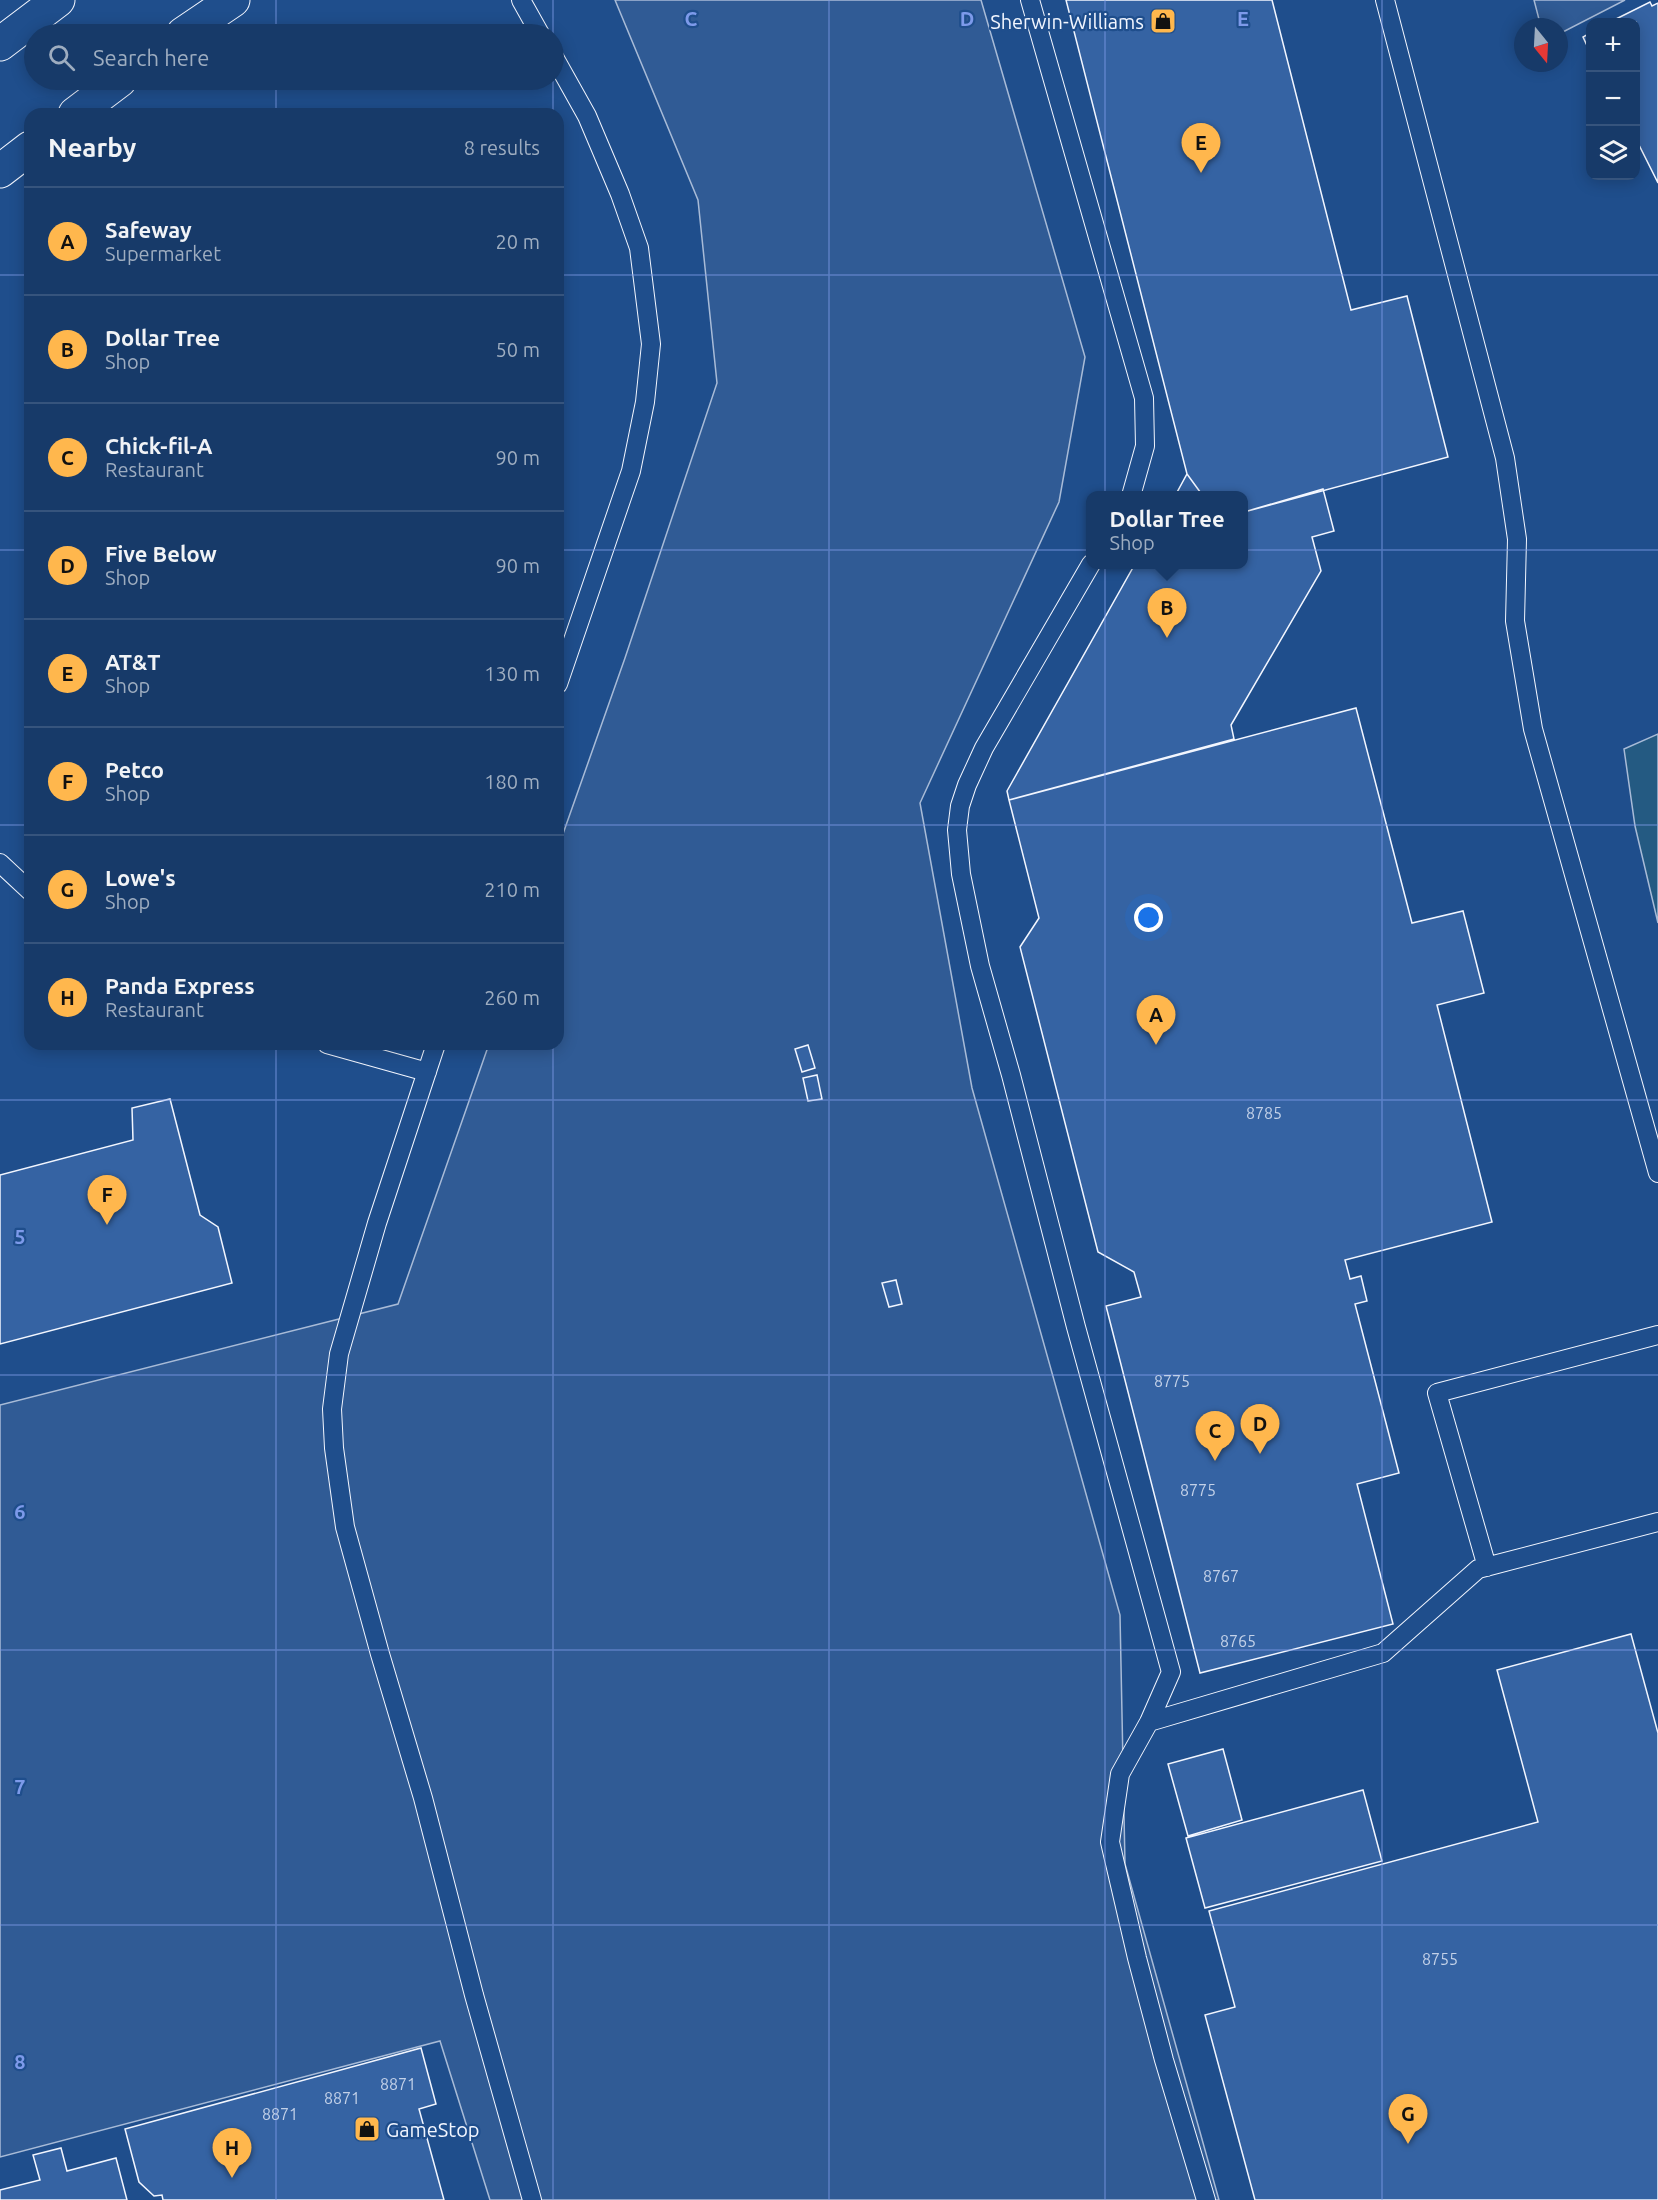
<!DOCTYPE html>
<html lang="en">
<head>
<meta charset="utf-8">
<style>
	:root { --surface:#173a69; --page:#20416f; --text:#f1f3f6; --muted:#9eadc0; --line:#36547d; --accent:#ffb74d }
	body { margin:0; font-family:Ubuntu,sans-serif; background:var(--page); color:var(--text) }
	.controls { position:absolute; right:18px; top:18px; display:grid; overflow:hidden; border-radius:12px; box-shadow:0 3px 15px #0003 }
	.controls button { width:54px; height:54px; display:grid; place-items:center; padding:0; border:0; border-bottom:2px solid var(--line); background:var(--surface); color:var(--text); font:30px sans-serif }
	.compass { position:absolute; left:1514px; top:18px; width:54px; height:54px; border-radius:50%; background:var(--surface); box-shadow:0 3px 15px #0003; rotate:162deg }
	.you { position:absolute; left:1149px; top:918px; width:21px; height:21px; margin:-15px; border:4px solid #fff; border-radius:50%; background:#1a73e8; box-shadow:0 0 0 9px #1a73e833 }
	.badge { display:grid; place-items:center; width:39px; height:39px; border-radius:50%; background:var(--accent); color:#111; font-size:20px; font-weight:700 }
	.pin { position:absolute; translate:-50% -50px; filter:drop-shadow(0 2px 3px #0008) }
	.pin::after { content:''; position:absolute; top:32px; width:21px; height:18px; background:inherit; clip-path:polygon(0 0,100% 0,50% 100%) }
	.popup { position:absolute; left:1086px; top:491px; width:162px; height:78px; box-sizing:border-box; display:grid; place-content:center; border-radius:12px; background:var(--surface); filter:drop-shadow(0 2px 4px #0005); font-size:20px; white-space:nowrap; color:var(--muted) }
	.popup b { font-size:22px; color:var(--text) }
	.popup::after { content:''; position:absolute; left:50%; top:100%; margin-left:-12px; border:12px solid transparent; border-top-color:var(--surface) }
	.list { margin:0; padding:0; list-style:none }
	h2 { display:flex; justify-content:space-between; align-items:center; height:78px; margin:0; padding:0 24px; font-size:26px }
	h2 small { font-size:20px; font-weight:400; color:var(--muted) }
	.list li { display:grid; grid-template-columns:39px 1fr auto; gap:18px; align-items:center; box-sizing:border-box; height:108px; padding:0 24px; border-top:2px solid var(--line) }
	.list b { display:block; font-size:22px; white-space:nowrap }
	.list p { margin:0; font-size:20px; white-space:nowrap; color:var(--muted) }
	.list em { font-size:20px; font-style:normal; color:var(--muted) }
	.icon { flex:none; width:33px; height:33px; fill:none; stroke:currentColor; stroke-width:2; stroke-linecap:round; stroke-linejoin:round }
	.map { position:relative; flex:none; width:1658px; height:2200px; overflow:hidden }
	.search { position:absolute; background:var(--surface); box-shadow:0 3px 15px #0003; left:24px; top:24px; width:540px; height:66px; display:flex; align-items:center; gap:15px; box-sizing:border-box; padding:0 21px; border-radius:33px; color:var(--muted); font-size:22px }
	.panel { position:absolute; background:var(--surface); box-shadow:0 3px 15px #0003; left:24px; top:108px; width:540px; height:942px; border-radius:18px }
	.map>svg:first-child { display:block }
	.green { fill:#245a82; stroke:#a8bbd7; stroke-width:1.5 }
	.parking { fill:#305b95; stroke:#a8bbd7; stroke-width:1.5 }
	.building { fill:#3563a3; stroke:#f2f6ff; stroke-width:1.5 }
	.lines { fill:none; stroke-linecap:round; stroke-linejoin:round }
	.lane-casing { stroke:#f2f6ff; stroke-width:20 }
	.primary-casing { stroke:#f2f6ff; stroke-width:35 }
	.lane { stroke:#1f4e8c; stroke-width:18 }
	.primary { stroke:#1f4e8c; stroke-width:33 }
	.grid { fill:none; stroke:#7d9aea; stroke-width:1.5; stroke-opacity:0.55 }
	.labels { text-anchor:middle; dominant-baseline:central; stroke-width:4.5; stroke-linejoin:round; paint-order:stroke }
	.number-label { font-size:16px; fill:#c3d1e8 }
	.poi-label { font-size:20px; fill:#f2f6ff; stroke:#1f4e8c; text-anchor:end }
	.grid-label { font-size:20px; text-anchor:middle; font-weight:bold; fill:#7d9aea; stroke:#1f4e8c; stroke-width:4.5; stroke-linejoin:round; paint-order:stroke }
</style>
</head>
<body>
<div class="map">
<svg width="1658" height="2200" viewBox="0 0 1658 2200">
	<rect width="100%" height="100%" fill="#1f4e8c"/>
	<path class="green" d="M 1658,734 L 1658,923 L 1635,826 L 1624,749 Z"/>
	<path class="parking" d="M 615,0 L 981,0 L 1085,357 L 1059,502 L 920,803 L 972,1088 L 1120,1615 L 1125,1864 L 1219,2200 L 490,2200 L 440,2041 L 0,2157 L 0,1405 L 398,1304 L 489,1044 L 558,1044 L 558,848 L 625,658 L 717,383 L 698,200 Z
		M 1534,0 L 1625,0 L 1559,34 L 1559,27 L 1541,27 Z"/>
	<path class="building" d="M 1066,0 L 1272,0 L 1351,310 L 1407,296 L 1448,457 L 1244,512 L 1244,496 L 1203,496 L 1187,474 Z
		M 1650,2 L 1652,6 L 1658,3 L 1658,183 L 1636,139 L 1636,22 L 1610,22 Z
		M 1590,33 L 1590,52 L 1583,37 Z
		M 1187,474 L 1203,496 L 1175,496 Z
		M 1323,489 L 1334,531 L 1312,537 L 1321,571 L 1231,725 L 1234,739 L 1009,800 L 1007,791 L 1135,564 L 1244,564 L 1244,512 Z
		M 1356,708 L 1412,923 L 1463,911 L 1484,993 L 1437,1005 L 1492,1222 L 1345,1260 L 1350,1279 L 1361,1276 L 1367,1301 L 1355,1304 L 1399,1473 L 1357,1484 L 1393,1624 L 1200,1673 L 1106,1306 L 1141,1297 L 1134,1272 L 1098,1252 L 1020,947 L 1039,918 L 1009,800 Z
		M 808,1045 L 815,1068 L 802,1072 L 795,1049 Z
		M 817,1075 L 822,1099 L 808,1101 L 803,1078 Z
		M 170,1099 L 200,1215 L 218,1227 L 232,1283 L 0,1344 L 0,1175 L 133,1140 L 132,1108 Z
		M 896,1280 L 902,1304 L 889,1307 L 882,1283 Z
		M 1631,1634 L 1658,1733 L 1658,2200 L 1255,2200 L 1205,2015 L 1235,2007 L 1209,1911 L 1538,1822 L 1497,1670 Z
		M 1223,1749 L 1242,1820 L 1188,1836 L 1168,1764 Z
		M 1363,1790 L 1382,1861 L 1205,1908 L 1186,1838 Z
		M 421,2048 L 436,2104 L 419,2109 L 444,2200 L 163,2200 L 162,2195 L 154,2196 L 139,2182 L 125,2129 Z
		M 61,2148 L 67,2171 L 116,2158 L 127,2200 L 0,2200 L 0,2190 L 40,2180 L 33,2155 Z"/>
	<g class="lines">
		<g class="lane-casing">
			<path id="lane" d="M 521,0 L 540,34
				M 1030,0 L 1144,398 L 1145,446 L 1131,496
				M 1385,0 L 1505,458 L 1517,539 L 1515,621 L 1533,729 L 1658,1173
				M 554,57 L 587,116 L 620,194 L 639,248 L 651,344 L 645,402 L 631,471 L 558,684
				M 1091,564 L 984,748 L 967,785 L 960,806 L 957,830 L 961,874 L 980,966 L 1011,1075 L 1076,1327 L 1171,1672 L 1149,1722 L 1120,1774 L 1110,1842 L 1137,1958 L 1164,2060 L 1206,2200
				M 0,863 L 30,891
				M 327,1044 L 427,1072
				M 436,1044 L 377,1223 L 339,1354 L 332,1409 L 334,1448 L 345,1527 L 380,1654 L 423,1798 L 474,1995 L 532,2200
				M 1487,1567 L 1437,1393 L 1658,1335
				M 1149,1722 L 1383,1653 L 1478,1569 L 1658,1522"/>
		</g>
		<g class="primary-casing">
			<path id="primary" d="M 183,34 L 233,0
				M 0,44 L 58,0
				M 75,114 L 120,80
				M 0,171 L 30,148"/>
		</g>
		<use href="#lane" class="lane"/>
		<use href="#primary" class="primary"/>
	</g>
	<path class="grid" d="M 276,0 L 276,34M 553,0 L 553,34M 829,0 L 829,2200M 1105,0 L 1105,2200M 1382,0 L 1382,2200M 276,80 L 276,114M 553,80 L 553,114M 0,275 L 30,275M 558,275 L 1658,275M 0,550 L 30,550M 558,550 L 1658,550M 0,825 L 30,825M 558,825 L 1658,825M 276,1044 L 276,2200M 553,1044 L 553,2200M 0,1100 L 1658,1100M 0,1375 L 1658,1375M 0,1650 L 1658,1650M 0,1925 L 1658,1925"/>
	<defs>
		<g id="shop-square" transform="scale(1.35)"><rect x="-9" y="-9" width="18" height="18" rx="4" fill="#ffb74d" stroke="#1f4e8c"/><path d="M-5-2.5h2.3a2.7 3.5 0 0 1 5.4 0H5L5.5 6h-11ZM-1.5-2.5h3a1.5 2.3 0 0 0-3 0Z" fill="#111"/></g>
	</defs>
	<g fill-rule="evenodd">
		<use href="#shop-square" x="1163" y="21"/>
		<use href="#shop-square" x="367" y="2129"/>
	</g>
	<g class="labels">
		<g class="number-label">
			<text x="1264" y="1113">8785</text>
			<text x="1172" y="1381">8775</text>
			<text x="1198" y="1490">8775</text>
			<text x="1221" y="1576">8767</text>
			<text x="1238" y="1641">8765</text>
			<text x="1440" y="1959">8755</text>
			<text x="398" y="2084">8871</text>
			<text x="342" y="2098">8871</text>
			<text x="280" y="2114">8871</text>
		</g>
		<g class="poi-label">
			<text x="1144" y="21">Sherwin-Williams</text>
			<text x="386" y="2129" text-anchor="start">GameStop</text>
		</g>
	</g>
	<g class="grid-label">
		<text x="691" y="26">C</text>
		<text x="967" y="26">D</text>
		<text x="1243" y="26">E</text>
		<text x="20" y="1244">5</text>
		<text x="20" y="1519">6</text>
		<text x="20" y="1794">7</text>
		<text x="20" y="2069">8</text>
	</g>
</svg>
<div class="controls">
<button>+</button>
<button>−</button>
<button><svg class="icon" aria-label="layers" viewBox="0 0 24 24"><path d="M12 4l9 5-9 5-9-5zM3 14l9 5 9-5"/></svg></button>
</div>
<svg class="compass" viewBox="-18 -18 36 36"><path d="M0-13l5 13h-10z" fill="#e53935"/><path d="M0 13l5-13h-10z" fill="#9eadc0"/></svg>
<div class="you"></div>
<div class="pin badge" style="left:1156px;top:1045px">A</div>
<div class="pin badge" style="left:1167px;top:638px">B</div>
<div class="popup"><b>Dollar Tree</b>Shop</div>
<div class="pin badge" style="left:1215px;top:1461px">C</div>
<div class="pin badge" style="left:1260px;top:1454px">D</div>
<div class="pin badge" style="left:1201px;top:173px">E</div>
<div class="pin badge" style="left:107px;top:1225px">F</div>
<div class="pin badge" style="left:1408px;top:2144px">G</div>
<div class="pin badge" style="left:232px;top:2178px">H</div>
<div class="search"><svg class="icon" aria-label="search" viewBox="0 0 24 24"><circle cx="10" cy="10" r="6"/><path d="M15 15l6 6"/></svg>Search here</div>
<section class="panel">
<h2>Nearby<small>8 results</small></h2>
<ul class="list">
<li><span class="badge">A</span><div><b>Safeway</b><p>Supermarket</p></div><em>20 m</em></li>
<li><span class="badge">B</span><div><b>Dollar Tree</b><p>Shop</p></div><em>50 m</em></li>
<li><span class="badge">C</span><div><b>Chick-fil-A</b><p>Restaurant</p></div><em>90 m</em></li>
<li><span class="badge">D</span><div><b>Five Below</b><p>Shop</p></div><em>90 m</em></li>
<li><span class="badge">E</span><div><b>AT&amp;T</b><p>Shop</p></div><em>130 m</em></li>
<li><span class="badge">F</span><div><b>Petco</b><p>Shop</p></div><em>180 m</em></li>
<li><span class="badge">G</span><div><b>Lowe's</b><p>Shop</p></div><em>210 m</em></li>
<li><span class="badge">H</span><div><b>Panda Express</b><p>Restaurant</p></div><em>260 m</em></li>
</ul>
</section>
</div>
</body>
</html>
